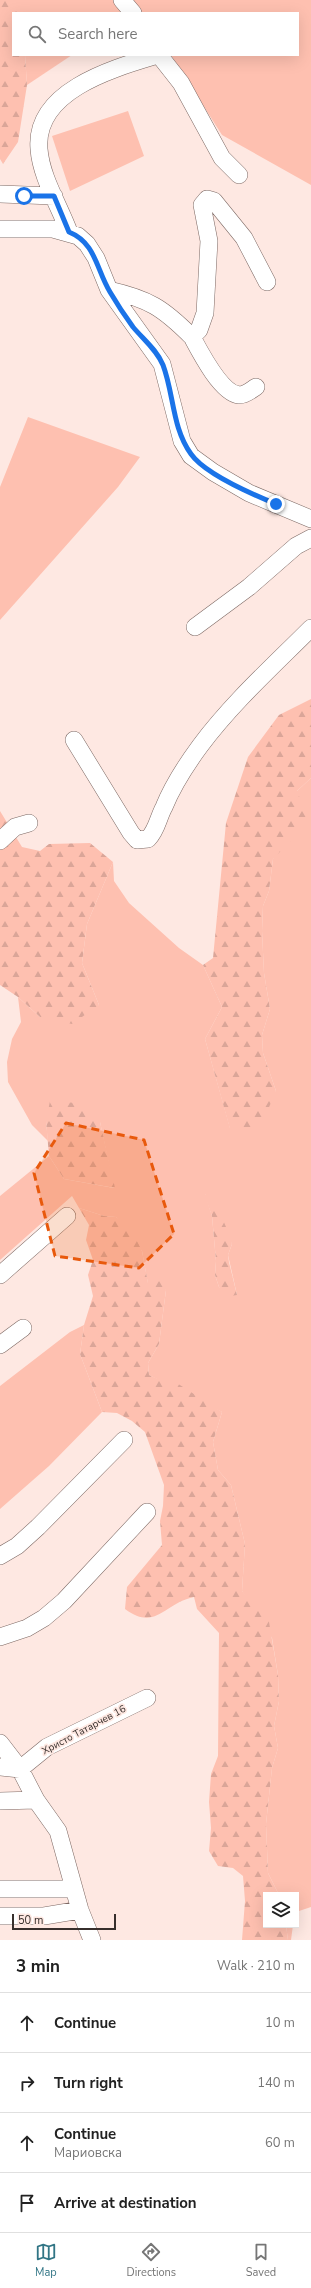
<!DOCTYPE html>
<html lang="en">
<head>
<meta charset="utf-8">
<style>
	:root { --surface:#fff; --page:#f2f2f2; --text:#222; --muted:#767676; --line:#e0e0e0; --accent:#317585 }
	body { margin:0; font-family:"Nunito Sans",sans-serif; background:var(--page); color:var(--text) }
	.controls { position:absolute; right:12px; bottom:12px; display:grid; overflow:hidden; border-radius:0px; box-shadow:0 4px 16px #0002 }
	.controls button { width:36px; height:36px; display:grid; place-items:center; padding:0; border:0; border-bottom:1px solid var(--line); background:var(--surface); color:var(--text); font:20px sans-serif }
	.scale { position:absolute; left:12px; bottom:10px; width:104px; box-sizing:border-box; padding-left:4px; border:2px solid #372f2c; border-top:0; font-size:11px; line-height:14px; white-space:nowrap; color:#372f2c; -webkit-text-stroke:3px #fee8e2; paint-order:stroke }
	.stop { position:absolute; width:12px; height:12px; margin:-9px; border:3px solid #1a73e8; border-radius:50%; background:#fff }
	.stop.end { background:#1a73e8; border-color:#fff; box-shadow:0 1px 4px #0008 }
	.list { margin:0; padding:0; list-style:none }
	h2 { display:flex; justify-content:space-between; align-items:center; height:52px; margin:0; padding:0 16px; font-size:17px }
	h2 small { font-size:13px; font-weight:400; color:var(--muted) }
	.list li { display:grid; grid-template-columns:26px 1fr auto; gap:12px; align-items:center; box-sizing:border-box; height:60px; padding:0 16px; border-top:1px solid var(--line) }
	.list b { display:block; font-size:15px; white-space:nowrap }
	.list p { margin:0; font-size:13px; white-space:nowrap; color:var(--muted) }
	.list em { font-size:13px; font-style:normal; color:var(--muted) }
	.icon { flex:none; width:22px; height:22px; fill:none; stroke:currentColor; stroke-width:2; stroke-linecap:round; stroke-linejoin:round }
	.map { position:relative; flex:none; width:311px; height:1940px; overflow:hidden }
	.search { position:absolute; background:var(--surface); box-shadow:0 4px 16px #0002; left:12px; right:12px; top:12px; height:44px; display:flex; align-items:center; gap:10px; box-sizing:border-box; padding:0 14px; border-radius:0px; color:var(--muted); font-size:15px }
	.sheet { height:292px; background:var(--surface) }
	nav { display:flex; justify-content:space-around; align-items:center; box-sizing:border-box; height:56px; border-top:1px solid var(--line); background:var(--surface); font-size:11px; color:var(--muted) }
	nav a { display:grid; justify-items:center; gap:2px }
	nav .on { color:var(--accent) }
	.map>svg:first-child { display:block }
	.green { fill:#fec0b0; fill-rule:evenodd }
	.forest { fill:url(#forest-firs) }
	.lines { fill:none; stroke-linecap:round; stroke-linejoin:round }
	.minor-casing { stroke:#7d6964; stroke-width:18 }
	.minor { stroke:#fff; stroke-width:17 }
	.route { stroke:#1a73e8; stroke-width:5 }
	.marked { fill:#e8590c; fill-opacity:0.2; stroke:#e8590c; stroke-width:3; stroke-dasharray:8 5; stroke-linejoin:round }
	.labels { text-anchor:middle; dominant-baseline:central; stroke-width:3.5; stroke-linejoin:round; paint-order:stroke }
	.street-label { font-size:10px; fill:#372f2c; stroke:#fee8e2 }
</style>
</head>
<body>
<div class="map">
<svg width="311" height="1940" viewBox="0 0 311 1940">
	<defs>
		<pattern id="forest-firs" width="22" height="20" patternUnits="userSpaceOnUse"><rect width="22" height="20" fill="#fec0b0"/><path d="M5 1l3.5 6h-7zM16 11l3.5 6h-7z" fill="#daa598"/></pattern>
	</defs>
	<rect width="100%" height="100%" fill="#fee8e2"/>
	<path class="green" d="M 23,0 L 311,0 L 311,185 L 222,135 L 171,55 L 298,55 L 298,13 L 23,13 Z
		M 25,55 L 72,55 L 27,85 Z
		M 128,111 L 144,156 L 70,191 L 52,136 Z
		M 28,417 L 140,457 L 118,487 L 0,620 L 0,487 Z
		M 311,778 L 311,1907 L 296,1912 L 296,1895 L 279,1895 L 268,1873 L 266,1824 L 272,1768 L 278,1748 L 274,1726 L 279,1701 L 278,1675 L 272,1638 L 242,1591 L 245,1544 L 231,1485 L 218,1470 L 213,1442 L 222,1412 L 149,1375 L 148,1363 L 159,1344 L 166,1290 L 148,1284 L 142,1251 L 116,1217 L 104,1216 L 79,1208 L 72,1196 L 0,1260 L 0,1196 L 49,1156 L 64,1179 L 114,1188 L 100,1122 L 46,1121 L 48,1141 L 32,1125 L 8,1082 L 7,1062 L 12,1039 L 21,1022 L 18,997 L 40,1017 L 99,1005 L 82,963 L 87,924 L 113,862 L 114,881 L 129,903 L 179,948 L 203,965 L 222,1007 L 205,1039 L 230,1128 L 276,1091 L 263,1053 L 262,1035 L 270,1009 L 264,973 L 262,931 L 263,906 L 269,891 L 273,859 L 297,791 ZM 205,1194 L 232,1244 L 228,1255 L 237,1295 L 219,1287 L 215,1275 L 216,1261 L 212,1216 Z
		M 84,1325 L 80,1354 L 102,1412 L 49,1466 L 0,1509 L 0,1386 L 70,1332 Z
		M 286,1925 L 293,1925 L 291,1940 L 288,1940 Z"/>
	<path class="forest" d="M 0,0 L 23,0 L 23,13 L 13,13 L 13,55 L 25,55 L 27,85 L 18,142 L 3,164 L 0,159 Z
		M 311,699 L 311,778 L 297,791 L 309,822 L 273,859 L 269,891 L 263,906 L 262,931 L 264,973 L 270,1009 L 262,1035 L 263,1053 L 276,1091 L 260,1128 L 230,1129 L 205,1039 L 222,1007 L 203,965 L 213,958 L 226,823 L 248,757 L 279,715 Z
		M 0,811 L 22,847 L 40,851 L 49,844 L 90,843 L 113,862 L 87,924 L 82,963 L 99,1005 L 72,1024 L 40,1017 L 18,997 L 0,985 Z
		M 50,1101 L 77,1103 L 100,1122 L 115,1188 L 64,1179 L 49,1156 L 46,1121 Z
		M 204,1194 L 214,1199 L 229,1234 L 232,1244 L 228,1255 L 229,1262 L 237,1295 L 230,1296 L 219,1287 L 215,1275 L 216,1261 L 212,1216 Z
		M 79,1208 L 104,1216 L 116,1217 L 132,1231 L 142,1251 L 148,1283 L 160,1281 L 166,1290 L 159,1344 L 148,1363 L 149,1375 L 158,1379 L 169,1378 L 222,1412 L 213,1442 L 218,1470 L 231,1485 L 245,1544 L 242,1591 L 269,1622 L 278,1675 L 279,1701 L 274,1726 L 278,1748 L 272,1768 L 266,1824 L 268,1873 L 279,1895 L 266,1895 L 266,1925 L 286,1925 L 288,1940 L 242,1940 L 245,1901 L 243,1876 L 233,1868 L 218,1866 L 209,1851 L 211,1828 L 209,1802 L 211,1774 L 218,1756 L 219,1633 L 197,1609 L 194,1597 C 164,1603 156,1632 125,1609 L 127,1587 L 162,1545 L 160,1521 L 163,1506 L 164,1485 L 145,1432 L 132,1421 L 117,1413 L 102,1412 L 80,1354 L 84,1325 L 93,1296 L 88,1275 L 93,1260 L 86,1240 L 89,1225 Z"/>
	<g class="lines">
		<g class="minor-casing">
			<path id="minor" d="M 122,0 L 133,13
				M 159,55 L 181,83 L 222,158 L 239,175
				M 0,194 L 54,196
				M 0,229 L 53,229 L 78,236 L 87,244 L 96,258 L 109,290 L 162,364 L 182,441 L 191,456 L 213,472 L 249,493 L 311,519
				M 69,232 C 59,205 41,177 39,149 C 34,90 115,68 158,55
				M 109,290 C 149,299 163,308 192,337 L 199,330 L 205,313 L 209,241 L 202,205 L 207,199 L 214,201 L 244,238 L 267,282
				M 192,337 C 200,352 221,393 239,395 C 246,395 251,390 256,387
				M 195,627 L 249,587 L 296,546 L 311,538
				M 74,740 L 131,833 L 137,840 L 148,839 C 157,830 158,818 164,807 C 173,785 186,765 200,746 C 232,703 273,666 311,628
				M 0,841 L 15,827 L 29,823
				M 0,1275 L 67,1216
				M 0,1345 L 23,1328
				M 0,1556 L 17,1546 L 38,1527 L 124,1440
				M 0,1637 L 27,1628 L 44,1618 L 64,1601 L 147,1512
				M 0,1743 L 20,1769 L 36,1800 L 58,1831 L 80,1910 L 92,1940
				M 0,1767 L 20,1769 L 47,1747 L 147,1698
				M 0,1801 L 36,1800
				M 0,1889 L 74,1889
				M 0,1916 L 44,1916 L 80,1910"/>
		</g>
		<use href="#minor" class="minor"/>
	</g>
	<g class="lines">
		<path class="route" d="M 24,196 L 54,196 L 69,232 C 96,243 96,269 110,292 C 117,304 125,316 133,327 C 143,339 157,350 163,365 C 174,394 172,428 191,454 C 205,474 254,495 276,504"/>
	</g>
	<path class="marked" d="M 66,1123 L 144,1140 L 174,1234 L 139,1268 L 55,1256 L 34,1173 Z"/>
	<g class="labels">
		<g class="street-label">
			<text transform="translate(84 1730) rotate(-28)">Христо Татарчев 16</text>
		</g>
	</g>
</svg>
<div class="controls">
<button><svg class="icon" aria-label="layers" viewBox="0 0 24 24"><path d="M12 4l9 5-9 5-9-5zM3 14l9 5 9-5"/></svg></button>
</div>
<div class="scale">50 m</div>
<div class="stop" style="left:24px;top:196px"></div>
<div class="stop end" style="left:276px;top:504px"></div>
<div class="search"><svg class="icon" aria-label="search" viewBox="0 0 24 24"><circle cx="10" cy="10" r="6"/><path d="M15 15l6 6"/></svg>Search here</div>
</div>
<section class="sheet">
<h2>3 min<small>Walk · 210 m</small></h2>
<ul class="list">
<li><svg class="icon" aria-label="ahead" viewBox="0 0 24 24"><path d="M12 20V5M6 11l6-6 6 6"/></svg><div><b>Continue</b></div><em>10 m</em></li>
<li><svg class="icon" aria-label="right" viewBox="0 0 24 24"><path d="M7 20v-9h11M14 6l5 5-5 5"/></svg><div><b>Turn right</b></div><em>140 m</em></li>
<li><svg class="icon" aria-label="ahead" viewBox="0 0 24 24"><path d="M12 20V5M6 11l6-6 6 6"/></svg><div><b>Continue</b><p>Мариовска</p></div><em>60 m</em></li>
<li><svg class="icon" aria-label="arrive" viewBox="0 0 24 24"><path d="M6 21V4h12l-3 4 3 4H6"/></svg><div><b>Arrive at destination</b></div></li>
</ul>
</section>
<nav>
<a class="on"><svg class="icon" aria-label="map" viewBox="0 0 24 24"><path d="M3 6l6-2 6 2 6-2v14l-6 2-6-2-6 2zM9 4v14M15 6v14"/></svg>Map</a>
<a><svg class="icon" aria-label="directions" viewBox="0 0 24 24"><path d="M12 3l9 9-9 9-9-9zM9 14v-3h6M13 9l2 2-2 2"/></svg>Directions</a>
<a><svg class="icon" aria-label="saved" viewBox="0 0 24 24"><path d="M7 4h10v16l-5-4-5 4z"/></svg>Saved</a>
</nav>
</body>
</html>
